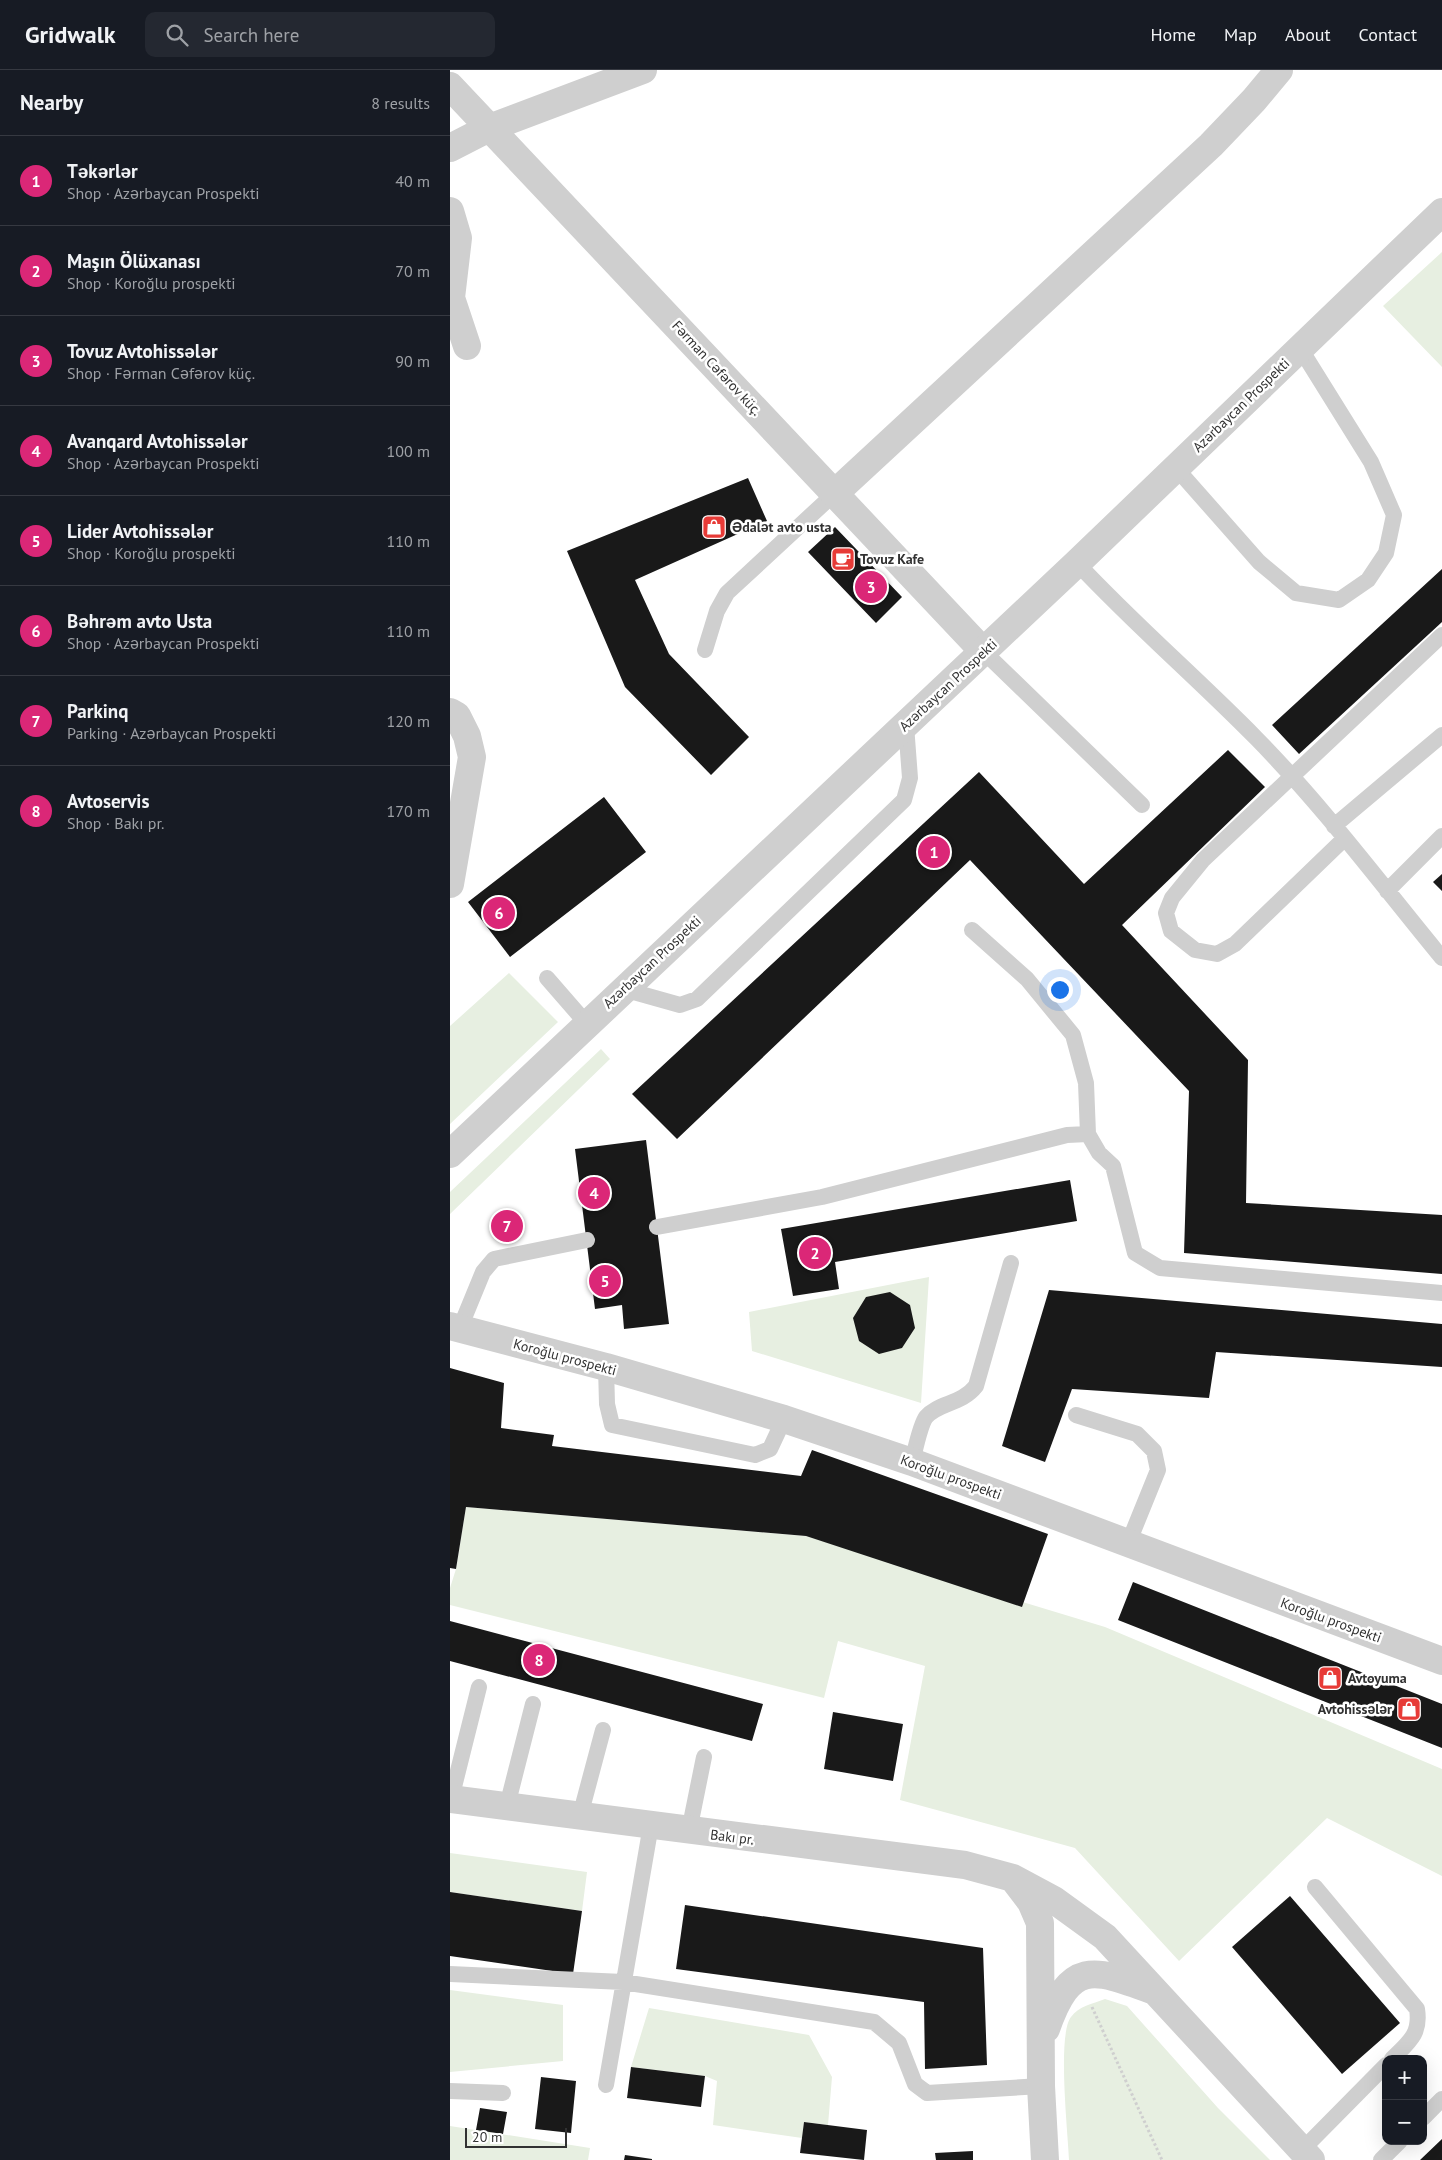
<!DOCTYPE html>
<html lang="en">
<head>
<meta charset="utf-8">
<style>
	:root { --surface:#171b24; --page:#242831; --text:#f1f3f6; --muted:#9ea1a6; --line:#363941; --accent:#db2777 }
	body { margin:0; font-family:"PT Sans",sans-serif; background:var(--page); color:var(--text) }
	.controls { position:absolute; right:15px; bottom:15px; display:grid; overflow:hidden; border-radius:10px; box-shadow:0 5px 20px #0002 }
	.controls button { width:45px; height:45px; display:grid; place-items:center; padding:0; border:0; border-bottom:1px solid var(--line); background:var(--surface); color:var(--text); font:25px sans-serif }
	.scale { position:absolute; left:15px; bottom:12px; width:102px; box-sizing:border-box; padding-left:5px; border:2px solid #323232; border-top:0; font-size:14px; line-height:18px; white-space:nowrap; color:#323232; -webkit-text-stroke:4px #fff; paint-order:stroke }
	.you { position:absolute; left:609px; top:919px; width:18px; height:18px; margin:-12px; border:4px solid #fff; border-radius:50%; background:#1a73e8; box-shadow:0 0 0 8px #1a73e833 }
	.badge { display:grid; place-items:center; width:32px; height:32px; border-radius:50%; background:var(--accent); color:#fff; font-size:16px; font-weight:700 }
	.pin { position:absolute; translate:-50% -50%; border:2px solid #fff; box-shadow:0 1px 5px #0006 }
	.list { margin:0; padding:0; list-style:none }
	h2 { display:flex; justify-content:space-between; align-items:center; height:65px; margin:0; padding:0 20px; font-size:21px }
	h2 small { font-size:16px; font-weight:400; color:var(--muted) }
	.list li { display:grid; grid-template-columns:32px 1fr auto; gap:15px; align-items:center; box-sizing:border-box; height:90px; padding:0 20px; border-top:1px solid var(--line) }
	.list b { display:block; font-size:19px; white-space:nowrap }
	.list p { margin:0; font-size:16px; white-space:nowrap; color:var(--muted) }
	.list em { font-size:16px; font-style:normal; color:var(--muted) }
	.icon { flex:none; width:28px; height:28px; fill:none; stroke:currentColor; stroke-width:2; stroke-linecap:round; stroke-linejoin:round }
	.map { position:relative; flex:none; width:992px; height:2090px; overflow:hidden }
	header { display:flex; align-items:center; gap:30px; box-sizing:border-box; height:70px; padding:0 25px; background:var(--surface); border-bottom:1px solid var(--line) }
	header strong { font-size:24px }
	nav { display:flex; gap:28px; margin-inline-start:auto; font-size:18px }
	.search { width:350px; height:45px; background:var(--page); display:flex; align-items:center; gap:12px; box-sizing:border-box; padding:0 18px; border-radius:10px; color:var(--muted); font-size:19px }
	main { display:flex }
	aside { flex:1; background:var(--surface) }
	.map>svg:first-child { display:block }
	.green { fill:#e7efe1 }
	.building { fill:#191919 }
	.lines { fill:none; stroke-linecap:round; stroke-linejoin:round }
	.path { stroke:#cfcfcf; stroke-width:3; stroke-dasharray:2.5 2.5; stroke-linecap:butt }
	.service { stroke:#cfcfcf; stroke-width:16 }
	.minor { stroke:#cfcfcf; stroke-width:28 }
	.tertiary { stroke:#cfcfcf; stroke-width:28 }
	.labels { text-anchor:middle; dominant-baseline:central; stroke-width:5; stroke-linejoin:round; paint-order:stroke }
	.street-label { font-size:14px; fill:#323232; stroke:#fff }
	.poi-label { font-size:14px; font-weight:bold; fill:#323232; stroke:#fff; text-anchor:start }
</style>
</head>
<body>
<header>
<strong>Gridwalk</strong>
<div class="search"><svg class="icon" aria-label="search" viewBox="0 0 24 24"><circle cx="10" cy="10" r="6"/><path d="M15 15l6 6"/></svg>Search here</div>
<nav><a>Home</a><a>Map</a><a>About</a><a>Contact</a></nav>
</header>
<main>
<aside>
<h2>Nearby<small>8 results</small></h2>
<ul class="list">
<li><span class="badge">1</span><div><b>Təkərlər</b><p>Shop · Azərbaycan Prospekti</p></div><em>40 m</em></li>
<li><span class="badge">2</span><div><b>Maşın Ölüxanası</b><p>Shop · Koroğlu prospekti</p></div><em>70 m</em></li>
<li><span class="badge">3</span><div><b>Tovuz Avtohissələr</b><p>Shop · Fərman Cəfərov küç.</p></div><em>90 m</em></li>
<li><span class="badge">4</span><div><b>Avanqard Avtohissələr</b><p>Shop · Azərbaycan Prospekti</p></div><em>100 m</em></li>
<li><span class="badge">5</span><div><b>Lider Avtohissələr</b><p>Shop · Koroğlu prospekti</p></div><em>110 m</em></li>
<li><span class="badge">6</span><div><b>Bəhrəm avto Usta</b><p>Shop · Azərbaycan Prospekti</p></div><em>110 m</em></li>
<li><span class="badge">7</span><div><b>Parkinq</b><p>Parking · Azərbaycan Prospekti</p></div><em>120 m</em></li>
<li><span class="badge">8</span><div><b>Avtoservis</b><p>Shop · Bakı pr.</p></div><em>170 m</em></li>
</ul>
</aside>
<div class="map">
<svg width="992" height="2090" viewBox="0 0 992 2090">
	<rect width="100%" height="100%" fill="#fff"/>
	<path class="green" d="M 992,182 L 992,297 L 933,236 Z
		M 59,903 L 108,952 L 0,1054 L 0,956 Z
		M 151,979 L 160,989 L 0,1144 L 0,1122 Z
		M 479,1207 L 471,1333 L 302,1281 L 299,1242 Z
		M 16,1437 L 356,1466 L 655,1557 L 992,1699 L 992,1806 L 877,1748 L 729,1891 L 625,1778 L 450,1730 L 475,1596 L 388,1571 L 374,1628 L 0,1535 L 0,1518 L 6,1499 Z
		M 0,1783 L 137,1802 L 132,1841 L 0,1822 Z
		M 0,1920 L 113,1935 L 113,1991 L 0,2002 Z
		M 655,1929 L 677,1936 L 768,2038 L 820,2090 L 619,2090 C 618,2063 607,1965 621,1947 C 629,1936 642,1934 655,1929 Z
		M 199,1938 L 359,1965 L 382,2007 L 378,2055 L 354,2052 L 352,2068 L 263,2055 L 267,2011 L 255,2006 L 181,1997 Z
		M 0,2056 L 140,2078 L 138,2090 L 0,2090 Z"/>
	<path class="building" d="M 298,408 L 317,451 L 185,510 L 219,584 L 299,667 L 261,705 L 175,617 L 117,481 Z
		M 385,457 L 452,527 L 426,553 L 358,482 Z
		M 992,499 L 992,552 L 849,684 L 822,655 Z
		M 778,680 L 815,717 L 672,855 L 798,990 L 796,1133 L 992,1145 L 992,1204 L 734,1183 L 739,1021 L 520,790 L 227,1069 L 182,1024 L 529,702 L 634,814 Z
		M 154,727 L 196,782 L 60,887 L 18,832 Z
		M 992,804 L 992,821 L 983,812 Z
		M 196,1070 L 219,1254 L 174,1259 L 172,1235 L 145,1239 L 125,1079 Z
		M 620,1110 L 627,1151 L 385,1192 L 389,1219 L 343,1226 L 331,1159 Z
		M 599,1220 L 992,1254 L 992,1297 L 766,1282 L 759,1328 L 622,1319 L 595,1392 L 552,1376 Z
		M 440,1222 L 460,1235 L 465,1258 L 452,1278 L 429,1284 L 409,1271 L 403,1248 L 416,1227 Z
		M 0,1298 L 54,1313 L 51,1358 L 104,1365 L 102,1376 L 351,1406 L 362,1380 L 598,1464 L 572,1537 L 356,1466 L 16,1437 L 6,1499 L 0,1498 Z
		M 683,1512 L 992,1634 L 992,1678 L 668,1550 Z
		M 0,1551 L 313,1634 L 302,1671 L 0,1591 Z
		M 383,1642 L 453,1654 L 443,1711 L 374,1699 Z
		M 0,1822 L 132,1841 L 123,1904 L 0,1886 Z
		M 840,1826 L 950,1953 L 892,2004 L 782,1877 Z
		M 235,1835 L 533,1878 L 537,1995 L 475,1999 L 474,1932 L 226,1899 Z
		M 181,1997 L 255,2006 L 251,2037 L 177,2028 Z
		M 91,2007 L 126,2011 L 121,2063 L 85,2059 Z
		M 30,2038 L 57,2042 L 53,2064 L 26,2060 Z
		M 354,2052 L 417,2060 L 414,2090 L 350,2083 Z
		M 992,2069 L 992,2090 L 970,2090 Z
		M 523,2081 L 523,2090 L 486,2090 L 485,2083 Z
		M 175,2085 L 202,2089 L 202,2090 L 174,2090 Z"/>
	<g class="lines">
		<path class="path" d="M 642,1937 L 712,2090"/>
		<path class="service" d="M 726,398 L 809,492 L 846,523 L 889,530 L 918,510 L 936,483 L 944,445 L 921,392 L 850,278
			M 627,493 C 684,554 747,608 806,668 C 873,736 931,814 992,888
			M 255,580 L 267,541 L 277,523 L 385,423
			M 533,581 L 692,735
			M 884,756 L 992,665
			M 894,769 L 785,874 L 767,884 L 745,880 L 721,861 L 716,843 L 722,828 L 753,790 L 992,565
			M 937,821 L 992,766
			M 522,860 L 577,909 L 623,965 L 636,1013 L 638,1064
			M 97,908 L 137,954
			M 173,919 L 230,935 L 247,929 L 454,730 L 460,708 L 456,655
			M 207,1157 L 372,1127 L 617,1065 L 638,1064 L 649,1083 L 663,1096 L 685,1183 L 710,1198 L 992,1223
			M 10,1258 L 33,1202 L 44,1189 L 137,1170
			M 156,1297 L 157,1334 L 162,1355 L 305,1385 L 320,1379 L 334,1349
			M 626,1345 L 687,1364 L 704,1381 L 708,1400 L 678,1474
			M 462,1392 C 465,1381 470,1355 476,1347 C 489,1332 511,1335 526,1316 L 561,1193
			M 1,1729 L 29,1617
			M 57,1736 L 83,1634
			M 130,1746 L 153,1660
			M 239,1761 L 254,1687
			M 865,1817 L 967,1939 C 971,1964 959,1972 942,1989
			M 0,1904 L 173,1912 L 424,1952 L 449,1973 L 465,2014 L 477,2023 L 591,2016
			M 156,2015 L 201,1755
			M 0,2021 L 53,2023
			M 973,2048 L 992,2029
			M 852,2080 L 936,1995
			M 931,2090 L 950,2071"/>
		<path class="minor" d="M 0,16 L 533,581
			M 0,78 L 39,58 L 193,0
			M 0,141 L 8,168 L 1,228 L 17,276
			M 385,423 L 761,75 L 804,30 L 829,0
			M 0,642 L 7,646 L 17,666 L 22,687 L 0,814
			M 0,1256 L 156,1297 L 334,1349 L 462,1392 L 992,1591
			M 0,1729 L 515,1795 L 563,1808 L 604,1830 L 655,1867 L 861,2090
			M 565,1811 L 581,1832 L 590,1853 L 591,2016 L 595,2090
			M 596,1959 C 620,1890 642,1898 702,1920"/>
		<path class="tertiary" d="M 0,1084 L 627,493 L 992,142"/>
	</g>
	<defs>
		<g id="shop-square" transform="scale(1.25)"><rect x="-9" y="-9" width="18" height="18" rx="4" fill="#e73b37" stroke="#fff"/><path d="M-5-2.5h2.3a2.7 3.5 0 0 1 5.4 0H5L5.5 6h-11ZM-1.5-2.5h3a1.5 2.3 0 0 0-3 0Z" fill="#fff"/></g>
		<g id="cafe-square" transform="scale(1.25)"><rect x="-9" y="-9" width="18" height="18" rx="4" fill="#e73b37" stroke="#fff"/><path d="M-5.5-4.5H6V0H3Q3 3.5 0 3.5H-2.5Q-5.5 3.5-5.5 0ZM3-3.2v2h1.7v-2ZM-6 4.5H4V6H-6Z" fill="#fff"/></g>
	</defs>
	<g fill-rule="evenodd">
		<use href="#shop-square" x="264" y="457"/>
		<use href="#cafe-square" x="393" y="489"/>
		<use href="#shop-square" x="880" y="1608"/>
		<use href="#shop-square" x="959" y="1639"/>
	</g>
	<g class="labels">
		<g class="street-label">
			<text transform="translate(267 298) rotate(47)">Fərman Cəfərov küç.</text>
			<text transform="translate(791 335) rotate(-44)">Azərbaycan Prospekti</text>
			<text transform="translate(498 615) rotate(-43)">Azərbaycan Prospekti</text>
			<text transform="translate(202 892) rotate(-43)">Azərbaycan Prospekti</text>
			<text transform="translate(115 1287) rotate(15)">Koroğlu prospekti</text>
			<text transform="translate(501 1407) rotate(20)">Koroğlu prospekti</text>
			<text transform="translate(881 1550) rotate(20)">Koroğlu prospekti</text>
			<text transform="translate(282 1767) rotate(7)">Bakı pr.</text>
		</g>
		<g class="poi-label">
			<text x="282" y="457">Ədalət avto usta</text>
			<text x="410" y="489">Tovuz Kafe</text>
			<text x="898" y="1608">Avtoyuma</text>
			<text x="942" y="1639" text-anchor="end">Avtohissələr</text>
		</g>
	</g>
</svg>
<div class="controls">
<button>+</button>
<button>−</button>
</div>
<div class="scale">20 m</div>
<div class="you"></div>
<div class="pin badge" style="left:484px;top:782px">1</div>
<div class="pin badge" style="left:365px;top:1183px">2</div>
<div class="pin badge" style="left:421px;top:517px">3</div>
<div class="pin badge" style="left:144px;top:1123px">4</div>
<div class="pin badge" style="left:155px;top:1211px">5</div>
<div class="pin badge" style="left:49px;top:843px">6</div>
<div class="pin badge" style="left:57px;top:1156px">7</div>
<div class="pin badge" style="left:89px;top:1590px">8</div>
</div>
</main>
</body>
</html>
